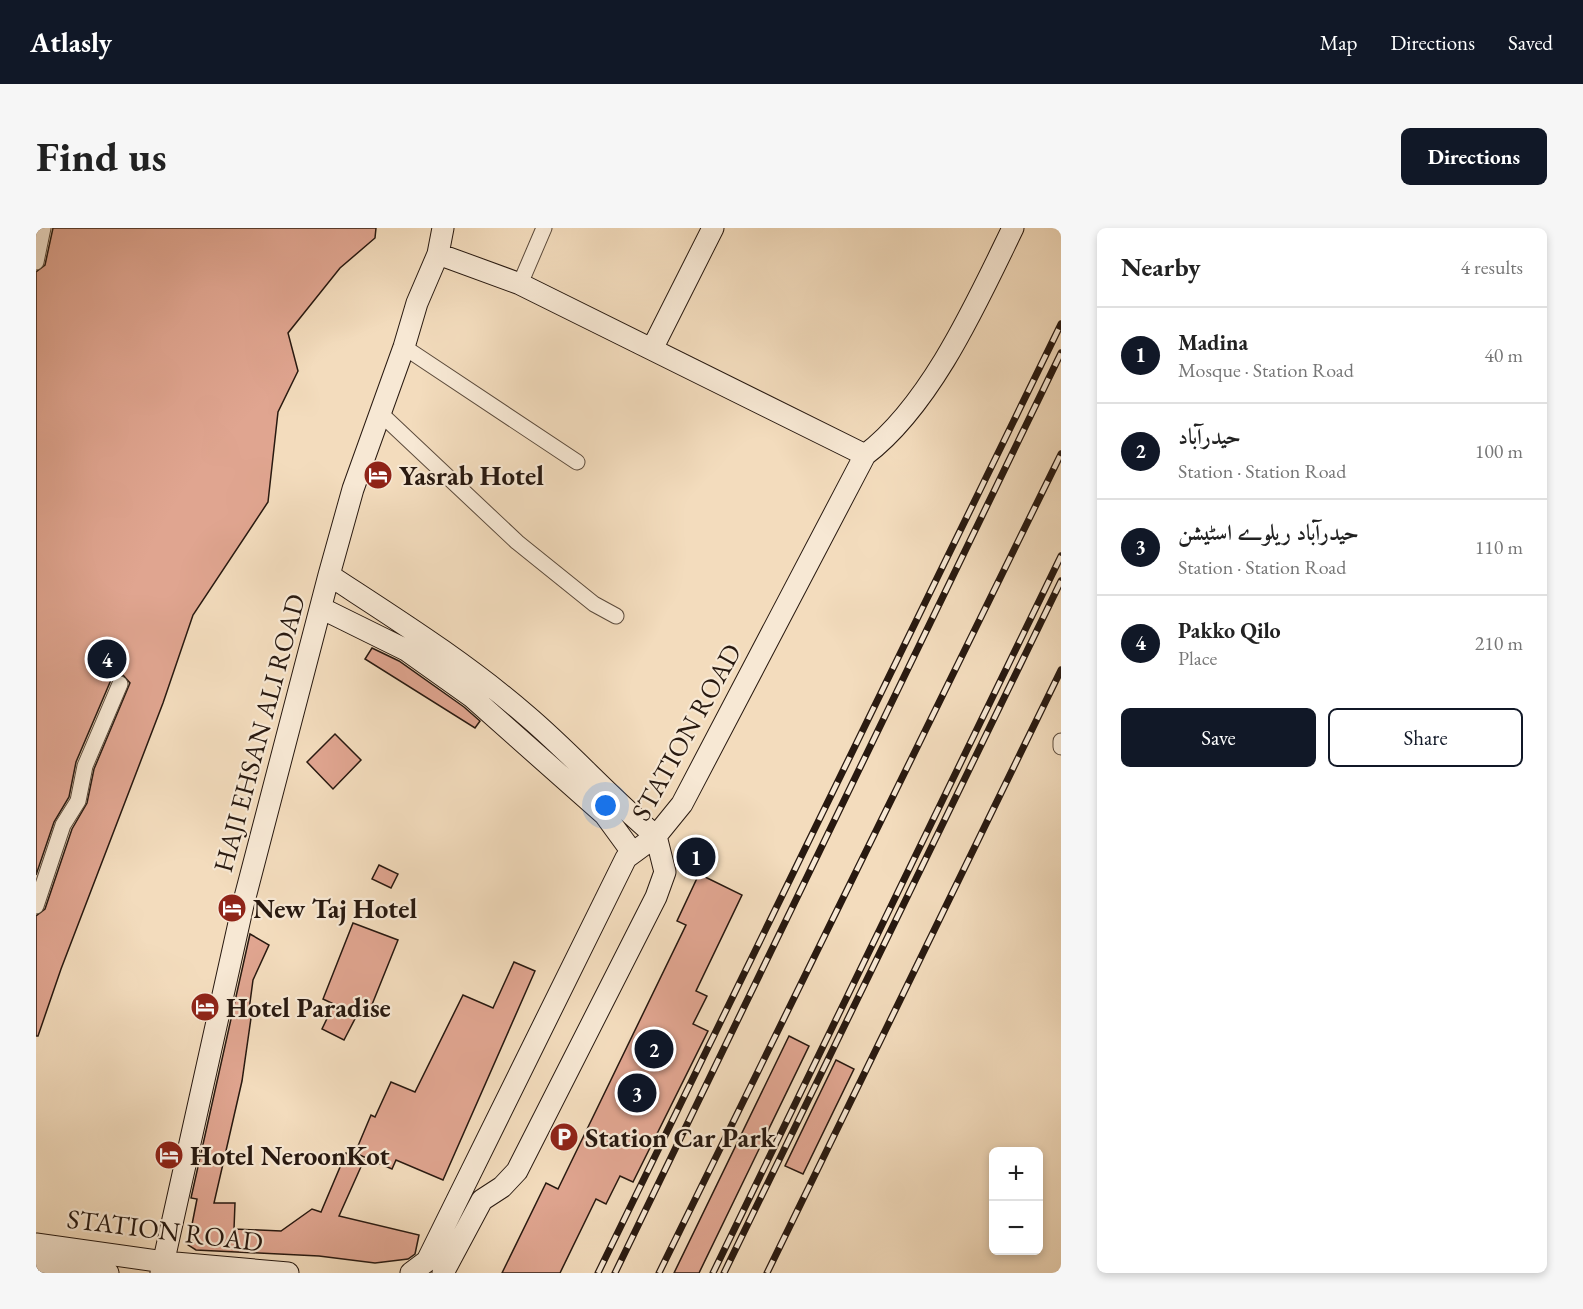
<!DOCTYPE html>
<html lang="en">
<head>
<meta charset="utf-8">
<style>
	:root { --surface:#fff; --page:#f6f6f6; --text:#222; --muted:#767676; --line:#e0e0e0; --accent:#111827 }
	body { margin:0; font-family:"EB Garamond",Amiri,serif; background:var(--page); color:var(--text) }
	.controls { position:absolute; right:18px; bottom:18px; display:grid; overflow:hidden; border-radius:9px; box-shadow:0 3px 9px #0003 }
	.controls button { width:54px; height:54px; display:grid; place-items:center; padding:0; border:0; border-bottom:2px solid var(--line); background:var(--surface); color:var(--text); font:30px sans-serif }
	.you { position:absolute; left:570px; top:578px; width:21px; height:21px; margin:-15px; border:4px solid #fff; border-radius:50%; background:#1a73e8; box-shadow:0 0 0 9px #1a73e833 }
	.badge { display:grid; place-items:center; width:39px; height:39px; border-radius:50%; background:var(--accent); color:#fff; font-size:20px; font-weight:700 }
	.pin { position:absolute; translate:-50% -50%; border:3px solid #fff; box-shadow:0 2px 6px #0006 }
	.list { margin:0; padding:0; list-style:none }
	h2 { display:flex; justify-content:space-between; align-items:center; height:78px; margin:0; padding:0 24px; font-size:26px }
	h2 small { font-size:20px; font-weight:400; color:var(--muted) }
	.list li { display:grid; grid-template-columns:39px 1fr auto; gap:18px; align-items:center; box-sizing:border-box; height:96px; padding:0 24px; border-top:2px solid var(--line) }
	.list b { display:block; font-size:22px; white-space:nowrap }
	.list p { margin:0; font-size:20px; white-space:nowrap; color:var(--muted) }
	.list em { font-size:20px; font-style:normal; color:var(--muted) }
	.actions { display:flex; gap:12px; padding:18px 24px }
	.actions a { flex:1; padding:14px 0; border:2px solid var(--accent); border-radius:9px; text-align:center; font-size:21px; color:var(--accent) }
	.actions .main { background:var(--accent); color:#fff }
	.map { position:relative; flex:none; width:1025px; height:1045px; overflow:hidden; border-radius:9px }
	header { display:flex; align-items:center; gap:36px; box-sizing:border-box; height:84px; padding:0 30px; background:var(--accent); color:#fff }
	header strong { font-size:28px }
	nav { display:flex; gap:33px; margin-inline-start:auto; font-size:21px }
	.intro { display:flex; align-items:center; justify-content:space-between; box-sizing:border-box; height:144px; padding:0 36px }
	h1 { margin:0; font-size:42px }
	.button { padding:15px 27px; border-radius:9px; background:var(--accent); color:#fff; font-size:21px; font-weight:700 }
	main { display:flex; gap:36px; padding:0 36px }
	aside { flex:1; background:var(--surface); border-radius:9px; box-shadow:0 3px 9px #0003 }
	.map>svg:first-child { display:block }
	.building { fill:#e0a590; stroke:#281910; stroke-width:1.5 }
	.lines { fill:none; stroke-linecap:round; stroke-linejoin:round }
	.street-casing { stroke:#5b4a3b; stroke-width:17 }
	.secondary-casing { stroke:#281910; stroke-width:23 }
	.street { stroke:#f7e8d4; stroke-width:15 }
	.secondary { stroke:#f7e8d4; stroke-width:21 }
	.rail-casing { stroke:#281910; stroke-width:7 }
	.rail { stroke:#f7e8d4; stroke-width:4.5; stroke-dasharray:14; stroke-linecap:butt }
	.labels { text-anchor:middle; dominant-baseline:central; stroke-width:4.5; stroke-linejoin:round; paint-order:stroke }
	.poi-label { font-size:27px; font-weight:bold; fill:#281910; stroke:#f7e8d4; text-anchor:start }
	.street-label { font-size:27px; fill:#281910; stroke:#f7e8d4 }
</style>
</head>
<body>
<header>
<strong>Atlasly</strong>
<nav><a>Map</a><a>Directions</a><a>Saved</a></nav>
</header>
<div class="intro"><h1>Find us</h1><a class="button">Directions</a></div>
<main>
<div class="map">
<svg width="1025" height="1045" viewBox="0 0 1025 1045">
	<rect width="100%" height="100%" fill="#f3dcbd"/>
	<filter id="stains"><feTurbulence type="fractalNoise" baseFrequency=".00333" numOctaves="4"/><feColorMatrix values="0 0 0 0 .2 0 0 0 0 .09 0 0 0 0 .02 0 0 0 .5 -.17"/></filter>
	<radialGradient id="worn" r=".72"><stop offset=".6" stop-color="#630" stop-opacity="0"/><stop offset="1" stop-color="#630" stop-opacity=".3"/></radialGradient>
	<path class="building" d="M 17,0 L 340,0 L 339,10 L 304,40 L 252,105 L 262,143 L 242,184 L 232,274 L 157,387 L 127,475 L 25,741 L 2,808 L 0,808 L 0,688 L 9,681 L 36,601 L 51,575 L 58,541 L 94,455 L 87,447 L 79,448 L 75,452 L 40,534 L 33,569 L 18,594 L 0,647 L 0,44 L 9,37 Z
		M 336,420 L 363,433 L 428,479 L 444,493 L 439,500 L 329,431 Z
		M 299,506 L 325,532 L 297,561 L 271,534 Z
		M 343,637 L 362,646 L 355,660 L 336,651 Z
		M 663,646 L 706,667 L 660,763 L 671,768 L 657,796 L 672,803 L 597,954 L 584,948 L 570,976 L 560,971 L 524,1045 L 466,1045 L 510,955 L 522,961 L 650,697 L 641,693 Z
		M 317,695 L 362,712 L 331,789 L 322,785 L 308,812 L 286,801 L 298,776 L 287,771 Z
		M 214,706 L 233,717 L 217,752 L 213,782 L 216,783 L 206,853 L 178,975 L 199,975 L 198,1001 L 245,1003 L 276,981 L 285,984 L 310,925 L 328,932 L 303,988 L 383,1007 L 379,1026 L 372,1031 L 339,1035 L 283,1028 L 160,1022 L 152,1017 L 161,971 L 155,970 Z
		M 478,734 L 499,743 L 407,952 L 360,932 L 356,941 L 319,925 L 335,887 L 339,889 L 355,854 L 379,864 L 427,767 L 457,780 Z
		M 753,808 L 773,818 L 663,1045 L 638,1045 Z
		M 800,832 L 818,841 L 767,946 L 749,938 Z"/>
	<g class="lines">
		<g class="street-casing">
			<path id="street" d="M 0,34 L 7,0
				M 484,56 L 508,0
				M 368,119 L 541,234
				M 344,185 L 481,314 L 558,376 L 580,388
				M 1025,513 L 1025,519
				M 0,678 L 27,597 L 42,573 L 49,538 L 84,456"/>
		</g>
		<g class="secondary-casing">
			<path id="secondary" d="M 402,26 L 484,56 L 829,227
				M 616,121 L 677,0
				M 293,347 C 360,391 429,434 490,487 C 535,525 574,570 620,608
				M 285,380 L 370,422 L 436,469 L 569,587 L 596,624
				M 0,1016 L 128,1034 L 252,1045
				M 0,1034 L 72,1045
				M 125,1045 L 207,677 L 293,347 L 317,261 L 368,119 L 381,75 L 402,26 L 407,0
				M 375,1045 L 391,1033 L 590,630 L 620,608 L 646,576 L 829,227 C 895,177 941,74 977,0
				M 407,1045 L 446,972 L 466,959 L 481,943 L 620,669 L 629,644 L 620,608"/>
		</g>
		<use href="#street" class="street"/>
		<use href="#secondary" class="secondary"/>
		<g class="rail-casing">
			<path id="rail" d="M 562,1045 L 1025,96
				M 579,1045 L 1025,125
				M 623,1045 L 1025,226
				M 677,1045 L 1025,328
				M 688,1045 L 1025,353
				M 731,1045 L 1025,442"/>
		</g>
		<use href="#rail" class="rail"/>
	</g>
	<defs>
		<g id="hotel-disc" transform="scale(1.5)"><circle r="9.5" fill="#8f2418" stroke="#f7e8d4"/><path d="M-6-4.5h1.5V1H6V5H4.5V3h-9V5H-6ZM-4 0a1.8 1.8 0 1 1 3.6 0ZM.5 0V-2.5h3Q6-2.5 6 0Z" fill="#fff"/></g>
		<g id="parking-disc" transform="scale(1.5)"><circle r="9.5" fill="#8f2418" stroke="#f7e8d4"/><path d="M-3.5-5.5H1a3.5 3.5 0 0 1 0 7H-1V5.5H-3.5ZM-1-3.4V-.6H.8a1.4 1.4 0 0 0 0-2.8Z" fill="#fff"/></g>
	</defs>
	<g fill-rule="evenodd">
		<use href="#hotel-disc" x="342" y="247"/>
		<use href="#hotel-disc" x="196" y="680"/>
		<use href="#hotel-disc" x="169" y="779"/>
		<use href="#parking-disc" x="528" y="909"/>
		<use href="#hotel-disc" x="133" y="927"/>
	</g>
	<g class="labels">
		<g class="poi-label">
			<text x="363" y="247">Yasrab Hotel</text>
			<text x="217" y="680">New Taj Hotel</text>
			<text x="190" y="779">Hotel Paradise</text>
			<text x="549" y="909">Station Car Park</text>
			<text x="154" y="927">Hotel NeroonKot</text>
		</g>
		<g class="street-label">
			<text transform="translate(650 504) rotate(-61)">STATION ROAD</text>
			<text transform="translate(223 505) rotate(-75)">HAJI EHSAN ALI ROAD</text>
			<text transform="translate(129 1002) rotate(7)">STATION ROAD</text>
		</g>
	</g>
	<rect width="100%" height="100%" filter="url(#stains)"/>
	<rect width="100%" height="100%" fill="url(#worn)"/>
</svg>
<div class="controls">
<button>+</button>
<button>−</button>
</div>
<div class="you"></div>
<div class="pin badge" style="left:660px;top:629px">1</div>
<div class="pin badge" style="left:618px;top:821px">2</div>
<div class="pin badge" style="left:601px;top:865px">3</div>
<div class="pin badge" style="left:71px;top:431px">4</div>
</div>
<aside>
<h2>Nearby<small>4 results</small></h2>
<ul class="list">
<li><span class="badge">1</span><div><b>Madina</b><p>Mosque · Station Road</p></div><em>40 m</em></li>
<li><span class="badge">2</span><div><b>حیدرآباد</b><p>Station · Station Road</p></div><em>100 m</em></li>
<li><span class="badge">3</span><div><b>حیدرآباد ریلوے اسٹیشن</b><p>Station · Station Road</p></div><em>110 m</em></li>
<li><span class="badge">4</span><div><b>Pakko Qilo</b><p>Place</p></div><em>210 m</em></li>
</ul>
<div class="actions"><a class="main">Save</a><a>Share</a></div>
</aside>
</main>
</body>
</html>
